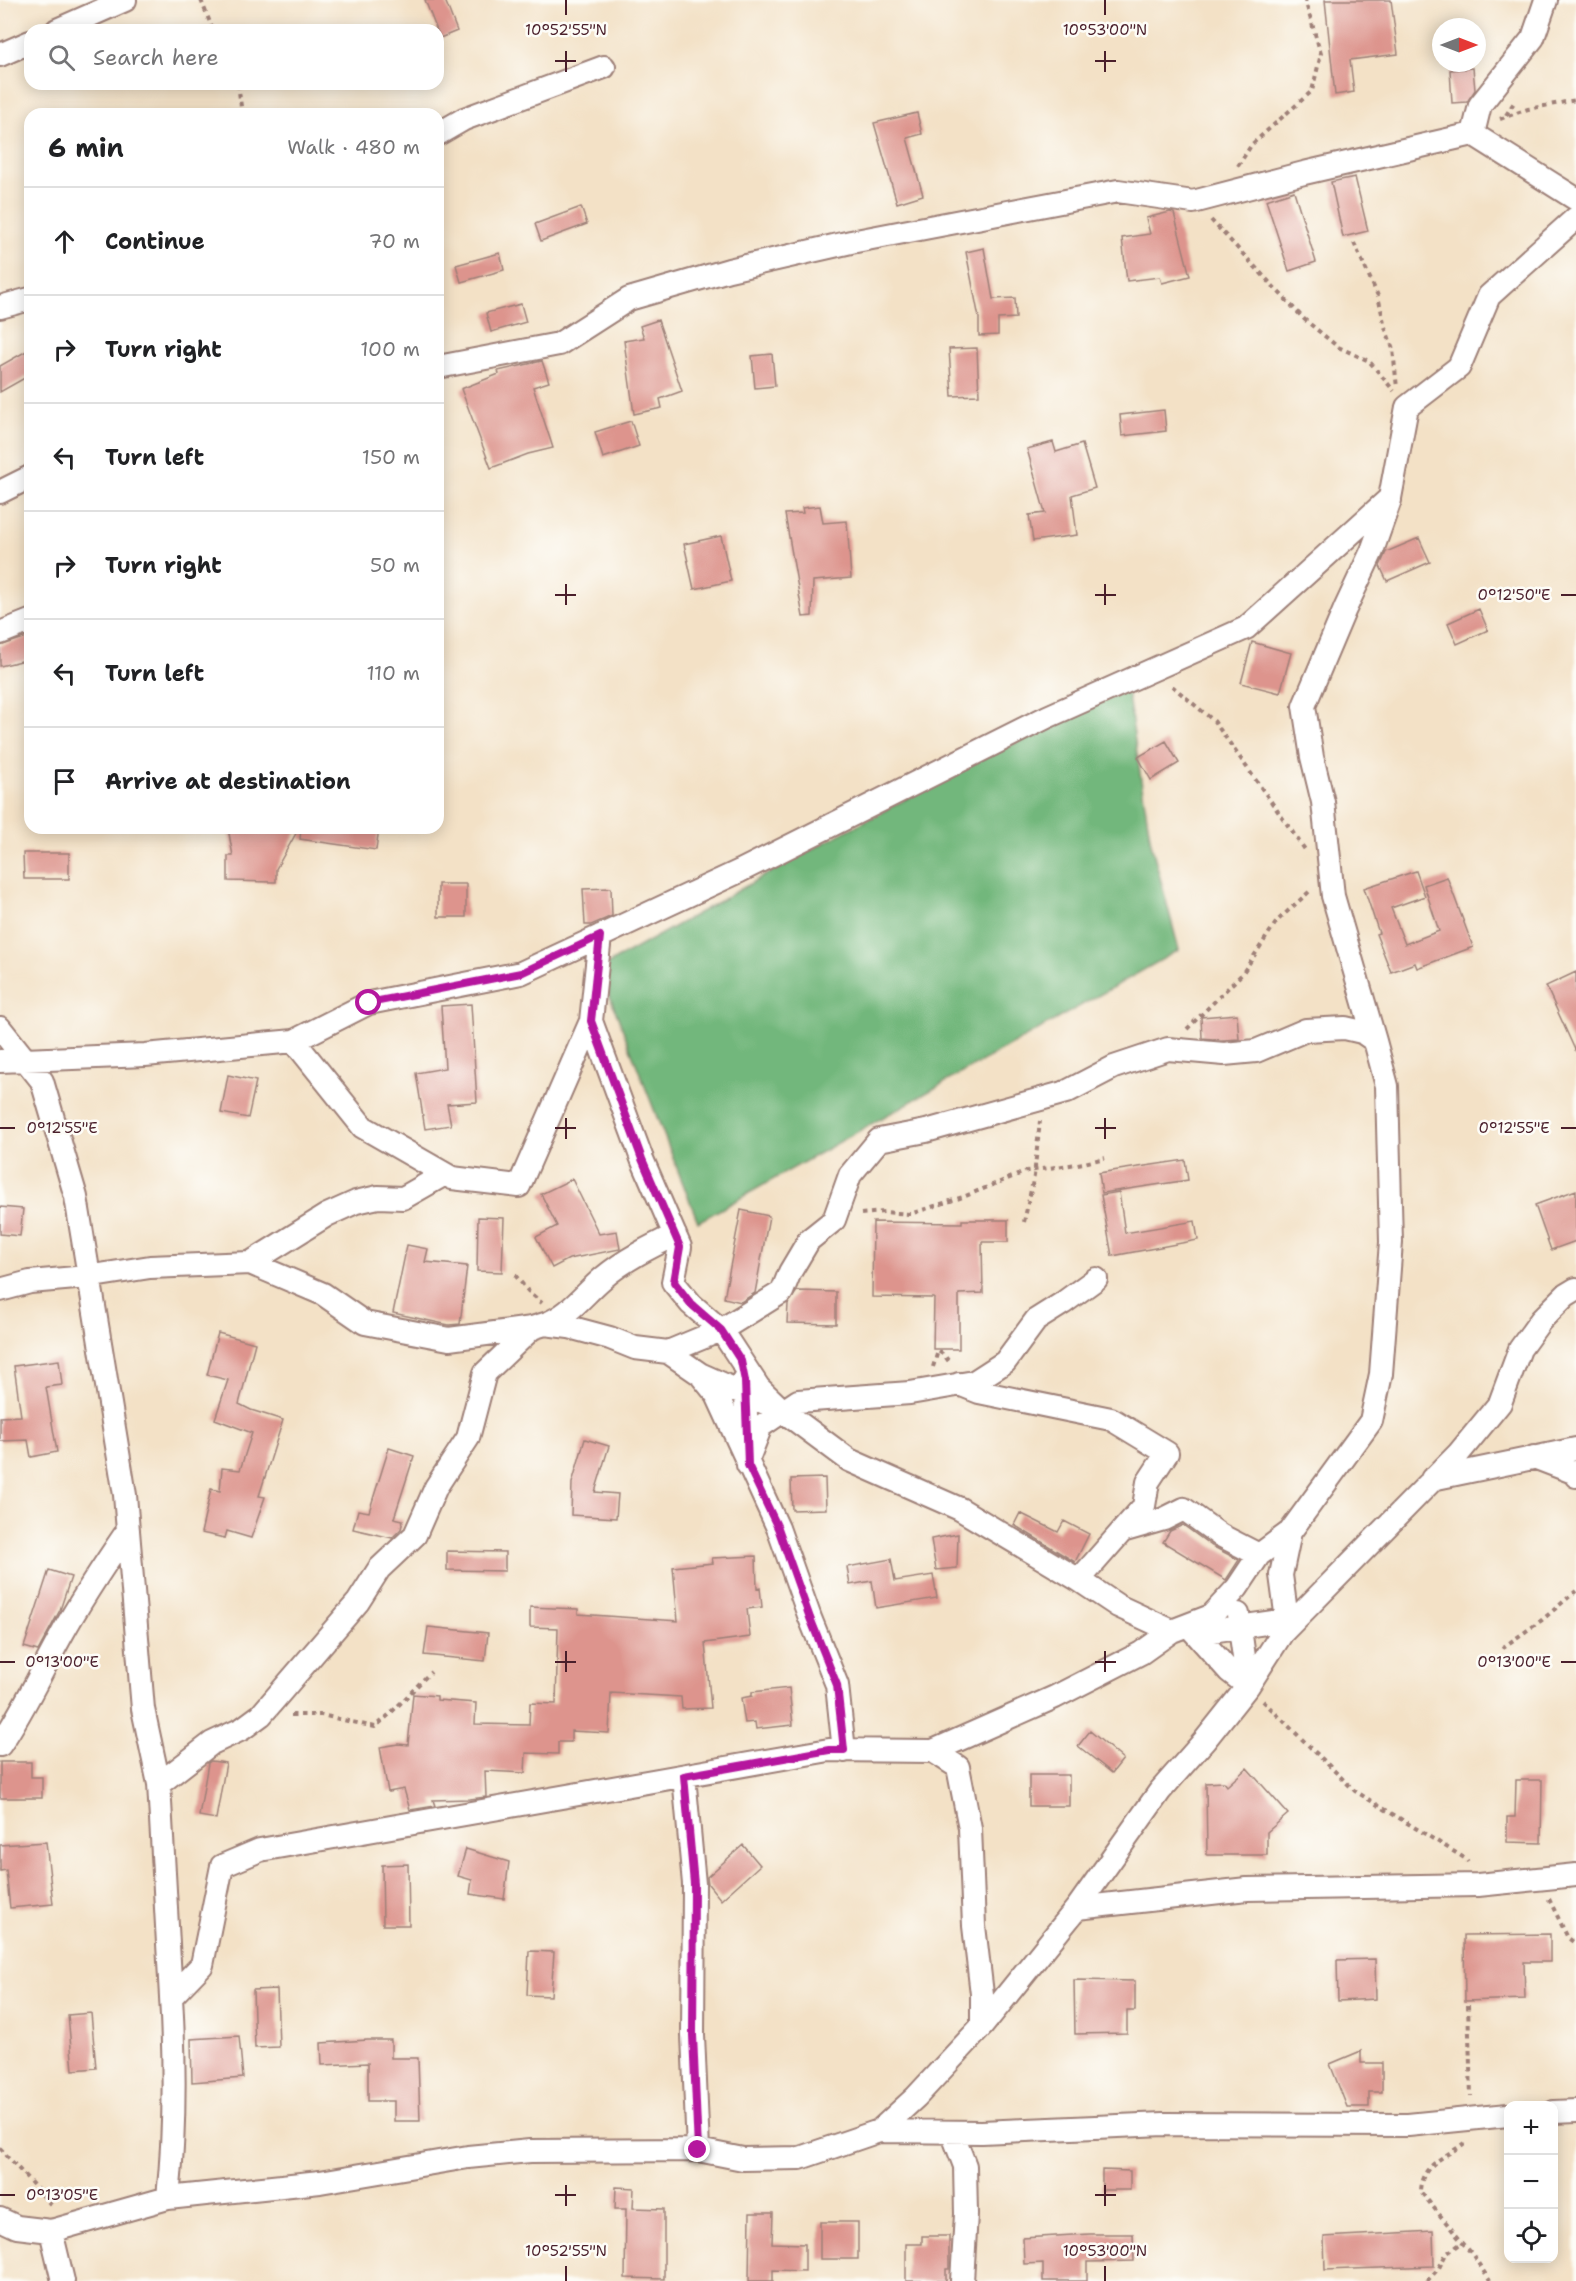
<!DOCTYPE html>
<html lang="en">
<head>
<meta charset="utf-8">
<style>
	:root { --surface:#fff; --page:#f6f6f6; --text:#202124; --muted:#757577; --line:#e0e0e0 }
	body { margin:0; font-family:"Shantell Sans",sans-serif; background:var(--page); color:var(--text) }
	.controls { position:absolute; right:18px; bottom:18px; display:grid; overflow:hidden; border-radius:12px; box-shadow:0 3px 15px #0003 }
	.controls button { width:54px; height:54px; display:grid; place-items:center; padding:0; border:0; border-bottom:2px solid var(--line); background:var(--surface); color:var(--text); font:30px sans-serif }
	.compass { position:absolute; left:1432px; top:18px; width:54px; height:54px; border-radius:50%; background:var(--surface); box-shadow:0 3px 15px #0003; rotate:90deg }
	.stop { position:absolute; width:18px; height:18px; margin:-14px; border:4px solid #b5179e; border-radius:50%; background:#fff }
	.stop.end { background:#b5179e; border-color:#fff; box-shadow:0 2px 6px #0008 }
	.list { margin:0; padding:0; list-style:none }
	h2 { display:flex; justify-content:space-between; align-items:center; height:78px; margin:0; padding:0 24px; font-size:26px }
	h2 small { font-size:20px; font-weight:400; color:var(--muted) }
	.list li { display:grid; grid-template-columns:39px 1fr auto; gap:18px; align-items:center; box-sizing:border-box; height:108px; padding:0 24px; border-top:2px solid var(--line) }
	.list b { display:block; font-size:22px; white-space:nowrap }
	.list em { font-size:20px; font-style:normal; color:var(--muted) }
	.icon { flex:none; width:33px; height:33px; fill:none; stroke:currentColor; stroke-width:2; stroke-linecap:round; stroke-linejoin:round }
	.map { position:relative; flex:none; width:1576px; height:2281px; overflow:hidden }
	.search { position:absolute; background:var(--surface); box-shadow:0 3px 15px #0003; left:24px; top:24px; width:420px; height:66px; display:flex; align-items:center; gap:15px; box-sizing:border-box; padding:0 21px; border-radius:18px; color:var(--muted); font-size:22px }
	.panel { position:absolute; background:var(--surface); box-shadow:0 3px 15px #0003; left:24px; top:108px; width:420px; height:726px; border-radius:18px }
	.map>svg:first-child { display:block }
	.forest { fill:#72b77c; stroke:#5e6b54; stroke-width:1.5 }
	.building { fill:#dd948d }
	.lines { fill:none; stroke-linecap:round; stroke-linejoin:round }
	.street-casing { stroke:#9e8078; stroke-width:26 }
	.path { stroke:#9e8078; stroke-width:4; stroke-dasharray:4.5 4.5; stroke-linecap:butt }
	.street { stroke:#fff; stroke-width:22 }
	.route { stroke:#b5179e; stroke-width:8 }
	.ticks { fill:none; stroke:#4a1f2b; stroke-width:2 }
	.ticks-label { font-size:15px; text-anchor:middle; fill:#4a1f2b; stroke:#fdfcf7; stroke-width:5; stroke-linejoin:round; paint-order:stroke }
</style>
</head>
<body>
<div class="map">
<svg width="1576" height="2281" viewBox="0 0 1576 2281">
	<rect width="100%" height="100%" fill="#fdfcf7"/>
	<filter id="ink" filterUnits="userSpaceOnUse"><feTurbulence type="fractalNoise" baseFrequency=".0167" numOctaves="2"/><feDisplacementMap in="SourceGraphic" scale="12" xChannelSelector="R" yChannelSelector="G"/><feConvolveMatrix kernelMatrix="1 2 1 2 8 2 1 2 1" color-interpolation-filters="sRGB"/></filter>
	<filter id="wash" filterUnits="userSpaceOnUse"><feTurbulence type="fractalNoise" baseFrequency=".008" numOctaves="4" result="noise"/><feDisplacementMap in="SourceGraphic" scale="24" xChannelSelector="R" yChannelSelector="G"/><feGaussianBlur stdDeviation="1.35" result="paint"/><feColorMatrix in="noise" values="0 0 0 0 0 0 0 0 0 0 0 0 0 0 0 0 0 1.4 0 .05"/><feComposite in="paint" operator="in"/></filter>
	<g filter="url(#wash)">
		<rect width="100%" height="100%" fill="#f3e1c6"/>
		<path class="forest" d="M 1127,690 L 1151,843 L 1179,950 L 698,1222 L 605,984 L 608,964 L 801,855 L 979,760 Z"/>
		<g id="blocks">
			<path class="building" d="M 425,0 L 445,0 L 457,31 L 440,38 Z
				M 1325,0 L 1391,0 L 1398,54 L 1350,60 L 1354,92 L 1335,95 Z
				M 1473,68 L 1475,90 L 1467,102 L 1452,103 L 1450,70 Z
				M 917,113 L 922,134 L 907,138 L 923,195 L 897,203 L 874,123 Z
				M 1355,177 L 1368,231 L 1343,237 L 1331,182 Z
				M 1294,191 L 1316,262 L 1289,271 L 1266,200 Z
				M 581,207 L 587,224 L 541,241 L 535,224 Z
				M 1170,212 L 1174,213 L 1190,276 L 1162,283 L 1160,277 L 1127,281 L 1122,238 L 1150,234 L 1146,218 Z
				M 984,248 L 993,299 L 1015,298 L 1016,318 L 998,319 L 998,335 L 979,336 L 979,318 L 966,252 Z
				M 500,253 L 504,270 L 461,282 L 456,265 Z
				M 521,304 L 526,322 L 491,332 L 486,313 Z
				M 658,320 L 682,391 L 660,399 L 662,408 L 634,414 L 624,341 L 644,338 L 640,326 Z
				M 977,348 L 979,395 L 952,396 L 949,349 Z
				M 30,349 L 30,375 L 0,392 L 0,366 Z
				M 772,354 L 775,386 L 755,388 L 752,356 Z
				M 542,361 L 549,382 L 533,387 L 553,448 L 528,454 L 491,468 L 461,389 L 499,374 L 498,371 Z
				M 1164,410 L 1166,431 L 1122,436 L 1120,415 Z
				M 631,421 L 639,446 L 603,458 L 595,432 Z
				M 1053,442 L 1056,452 L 1082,444 L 1095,488 L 1072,495 L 1077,535 L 1033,541 L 1029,515 L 1045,513 L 1027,449 Z
				M 820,506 L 823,523 L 847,521 L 851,578 L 813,581 L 812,616 L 803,617 L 785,514 L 803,513 L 802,508 Z
				M 721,536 L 731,581 L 694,589 L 684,544 Z
				M 1419,538 L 1430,562 L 1387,581 L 1380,566 L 1386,552 Z
				M 1479,609 L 1488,630 L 1457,644 L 1448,623 Z
				M 30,636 L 30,659 L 0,666 L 0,646 Z
				M 1252,642 L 1291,653 L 1280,693 L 1241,683 Z
				M 1166,741 L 1179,763 L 1151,780 L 1138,757 Z
				M 228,828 L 299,828 L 276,869 L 276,882 L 228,881 L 228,856 L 233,856 Z
				M 301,828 L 379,828 L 376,850 L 300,839 Z
				M 23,853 L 69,853 L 69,879 L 24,879 Z
				M 1416,871 L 1425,896 L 1391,908 L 1405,944 L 1439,931 L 1424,885 L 1447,877 L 1473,947 L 1417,968 L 1415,963 L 1391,972 L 1376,934 L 1379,933 L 1364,888 Z
				M 438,884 L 466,884 L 466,917 L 438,917 Z
				M 611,888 L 612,916 L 591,925 L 585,925 L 583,889 Z
				M 1576,972 L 1576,1052 L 1546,986 Z
				M 471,1004 L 477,1102 L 447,1104 L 451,1125 L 425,1129 L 416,1073 L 445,1068 L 441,1006 Z
				M 1237,1014 L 1239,1039 L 1224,1040 L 1202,1038 L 1201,1017 Z
				M 228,1075 L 256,1081 L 248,1118 L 221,1113 Z
				M 1185,1160 L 1188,1180 L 1102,1193 L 1099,1173 Z
				M 572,1179 L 599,1234 L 617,1231 L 620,1249 L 569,1259 L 552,1268 L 536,1237 L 557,1226 L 541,1194 Z
				M 1576,1190 L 1576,1241 L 1551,1250 L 1535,1205 Z
				M 1119,1192 L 1125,1233 L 1195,1221 L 1198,1240 L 1112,1256 L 1101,1195 Z
				M 0,1207 L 23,1209 L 20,1236 L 0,1234 Z
				M 741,1210 L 769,1216 L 755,1293 L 741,1302 L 724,1298 Z
				M 478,1217 L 504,1218 L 502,1272 L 477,1271 Z
				M 962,1220 L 1008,1220 L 1008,1242 L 982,1242 L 983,1293 L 959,1294 L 959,1349 L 933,1349 L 934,1298 L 872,1297 L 873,1222 L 962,1223 Z
				M 407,1245 L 428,1249 L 425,1262 L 467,1266 L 460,1324 L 449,1325 L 393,1313 Z
				M 797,1291 L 836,1292 L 836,1324 L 787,1323 L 788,1304 Z
				M 218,1333 L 255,1343 L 239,1404 L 251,1410 L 283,1420 L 259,1496 L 265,1497 L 251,1538 L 227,1531 L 225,1538 L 201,1533 L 211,1489 L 220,1491 L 222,1468 L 240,1470 L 252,1433 L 215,1419 L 228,1380 L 207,1375 Z
				M 59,1360 L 62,1385 L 46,1387 L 57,1452 L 31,1457 L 28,1440 L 0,1441 L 0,1417 L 21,1416 L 14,1366 Z
				M 585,1439 L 609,1446 L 595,1492 L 618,1494 L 616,1518 L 571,1515 L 572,1483 Z
				M 389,1448 L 414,1456 L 394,1518 L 403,1520 L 401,1529 L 392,1538 L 353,1529 L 358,1510 L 369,1512 Z
				M 825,1478 L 826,1509 L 792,1510 L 791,1479 Z
				M 1020,1513 L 1058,1532 L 1064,1521 L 1089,1534 L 1075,1562 L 1014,1525 Z
				M 1183,1525 L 1212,1546 L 1239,1560 L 1226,1580 L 1163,1542 L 1170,1531 Z
				M 958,1534 L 957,1568 L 936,1570 L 931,1539 Z
				M 447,1551 L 505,1552 L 505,1571 L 447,1570 Z
				M 756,1556 L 757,1589 L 760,1588 L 762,1607 L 747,1609 L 750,1637 L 705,1643 L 711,1708 L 682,1709 L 681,1697 L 611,1693 L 609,1733 L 571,1731 L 571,1742 L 558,1742 L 558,1754 L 526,1753 L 525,1773 L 485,1771 L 486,1797 L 470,1799 L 433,1800 L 435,1806 L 410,1810 L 404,1789 L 388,1792 L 380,1747 L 398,1744 L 408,1745 L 413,1694 L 437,1696 L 437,1700 L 476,1703 L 475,1724 L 529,1725 L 530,1703 L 556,1704 L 558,1628 L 530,1627 L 530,1607 L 578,1609 L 578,1614 L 678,1621 L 673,1567 L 713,1563 L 712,1558 Z
				M 891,1559 L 895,1581 L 933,1575 L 937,1598 L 876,1608 L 872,1581 L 850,1585 L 847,1567 Z
				M 49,1570 L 71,1577 L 60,1610 L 38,1651 L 24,1647 Z
				M 428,1627 L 488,1633 L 485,1661 L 424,1655 Z
				M 789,1688 L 793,1725 L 756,1729 L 755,1722 L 745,1723 L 741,1698 L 752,1696 L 752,1692 Z
				M 1090,1731 L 1123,1759 L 1112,1773 L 1078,1746 Z
				M 211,1761 L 226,1763 L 216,1819 L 199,1816 L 208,1763 Z
				M 0,1762 L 31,1762 L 31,1777 L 42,1777 L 42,1798 L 0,1798 Z
				M 1247,1768 L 1288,1814 L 1267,1832 L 1267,1855 L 1207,1855 L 1206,1783 L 1224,1782 L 1227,1786 Z
				M 1029,1775 L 1069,1775 L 1069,1806 L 1029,1806 Z
				M 1516,1780 L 1542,1780 L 1541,1843 L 1507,1842 L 1507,1817 L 1515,1817 Z
				M 46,1842 L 53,1904 L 10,1908 L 6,1870 L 0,1871 L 0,1845 Z
				M 743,1845 L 760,1865 L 721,1900 L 708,1884 L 707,1877 Z
				M 466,1849 L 509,1862 L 504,1899 L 470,1894 L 472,1880 L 458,1876 Z
				M 408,1864 L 409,1925 L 383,1925 L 382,1865 Z
				M 1550,1934 L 1550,1962 L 1524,1962 L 1525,1999 L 1465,2001 L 1464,1935 Z
				M 529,1951 L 554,1952 L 551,1996 L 527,1995 Z
				M 1375,1959 L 1376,1999 L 1338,2001 L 1337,1960 Z
				M 1074,1980 L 1135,1981 L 1135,2011 L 1127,2011 L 1127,2033 L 1075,2034 Z
				M 277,1989 L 279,2047 L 255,2048 L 253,1990 Z
				M 91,2013 L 96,2068 L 73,2070 L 68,2015 Z
				M 239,2036 L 243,2078 L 192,2082 L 191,2039 Z
				M 368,2040 L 391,2040 L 391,2058 L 418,2058 L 420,2121 L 394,2121 L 394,2101 L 368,2101 L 368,2063 L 322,2065 L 321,2043 Z
				M 1361,2051 L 1361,2063 L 1382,2063 L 1382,2092 L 1369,2092 L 1369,2107 L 1347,2107 L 1330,2064 Z
				M 1102,2170 L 1130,2171 L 1130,2190 L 1102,2190 Z
				M 616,2187 L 634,2188 L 633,2208 L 664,2209 L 664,2279 L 625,2278 L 626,2209 L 615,2209 Z
				M 750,2213 L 773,2213 L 772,2243 L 805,2244 L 805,2271 L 773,2270 L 773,2281 L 749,2281 Z
				M 820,2222 L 858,2222 L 858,2259 L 820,2259 Z
				M 1433,2231 L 1434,2266 L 1325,2270 L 1324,2237 Z
				M 1090,2234 L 1133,2234 L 1134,2261 L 1087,2262 L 1087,2281 L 1043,2281 L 1043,2263 L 1024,2264 L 1023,2238 Z
				M 922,2236 L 949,2236 L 949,2269 L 946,2269 L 946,2281 L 906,2281 L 906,2244 L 922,2244 Z"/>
		</g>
	</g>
	<g filter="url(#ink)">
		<use href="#blocks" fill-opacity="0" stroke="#9e8078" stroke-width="1.5"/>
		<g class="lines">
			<g class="street-casing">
				<path id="street" d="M 57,30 L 125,0
					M 0,55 L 30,42
					M 438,134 L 464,119 L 604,67
					M 1473,134 L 1480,105 L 1533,38 L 1546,0
					M 0,307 L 30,299
					M 438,367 L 559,344 L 629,299 L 729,270 L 851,242 L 1118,191 L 1193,202 L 1304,173 L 1473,134 L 1576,199
					M 0,492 L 30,477
					M 0,633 L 30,621
					M 591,1021 L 600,936
					M 0,1028 L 42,1081 L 76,1197 L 125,1495 L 143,1709 L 159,1784 L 171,1997
					M 294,1041 L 369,1003 L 521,973 L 740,871 L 1047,717 L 1246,628 L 1390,498 L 1407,407 L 1459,367 L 1489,296 L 1576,218
					M 1375,1041 L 1333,896 L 1323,802 L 1312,757 L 1304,706 L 1345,609 L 1372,551 L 1390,500
					M 0,1061 L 145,1055 L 294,1041 L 363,1127 L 452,1178 L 519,1186 L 591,1021 L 642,1159 L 680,1247 L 673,1282 L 691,1304 L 721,1330 L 759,1388 L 783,1411
					M 250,1263 L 327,1215 L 356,1202 L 378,1197 L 403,1198 L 445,1174
					M 0,1290 L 30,1282 L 87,1277 L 150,1267 L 250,1263 L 323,1294 L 365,1323 L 449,1339 L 532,1328 L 545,1324 L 569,1327 L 610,1338 L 635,1348 L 668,1352 L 721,1330 L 782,1292 L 790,1272 L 809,1240 L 834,1220 L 850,1175 L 879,1140 L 926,1131 L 1066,1092 L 1114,1067 L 1168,1049 L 1224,1054 L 1256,1051 L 1306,1030 L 1345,1028 L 1362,1032 L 1375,1041 L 1387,1086 L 1391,1242 L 1381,1374 L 1371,1421 L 1290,1532 L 1281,1575 L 1287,1620 L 1282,1633 L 1248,1686 L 1205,1740 L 1160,1791 L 1077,1908 L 982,2026 L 916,2097 L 879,2131 L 800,2158 L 743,2159 L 698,2150 L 530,2151 L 468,2157 L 320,2182 L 168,2198 L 51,2231 L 17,2227 L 0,2219
					M 545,1324 C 569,1316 584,1294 603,1278 C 624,1260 650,1247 675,1235
					M 668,1352 L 700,1374 L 717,1395 L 778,1528 L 810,1618 L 837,1685 L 844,1751
					M 700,1374 L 783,1411 L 849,1460 L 960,1509 L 1079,1580 L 1118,1606 L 1172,1631
					M 744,1380 L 748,1449
					M 959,1384 L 979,1392 L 1111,1419 L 1167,1453 L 1148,1482 L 1144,1506 L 1079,1580
					M 1534,1457 L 1573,1472 L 1576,1476
					M 748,1465 L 748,1459 L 761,1426 L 798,1401 L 910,1393 L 974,1382 L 1005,1362 L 1036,1320 L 1063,1303 L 1096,1279
					M 1432,1479 L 1576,1449
					M 1122,1531 L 1164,1519 L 1184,1509 L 1220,1535 L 1259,1555
					M 1238,1614 L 1248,1686
					M 1282,1633 L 1459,1453 L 1500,1403 L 1520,1349 L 1541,1320 L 1566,1295 L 1576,1289
					M 1248,1686 L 1229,1671 L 1189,1626 L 1211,1631 L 1287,1620
					M 0,1745 C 24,1710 41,1672 61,1636 C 81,1599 104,1565 128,1530
					M 933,1751 L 1055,1697 L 1141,1653 L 1172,1631 L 1211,1616 L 1237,1588 L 1259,1555 L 1290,1532
					M 684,1776 L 694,1884 L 693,2035 L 698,2150
					M 159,1784 L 212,1743 L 242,1729 L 261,1715 L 358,1602 L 379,1569 L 415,1535 L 436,1487 L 468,1438 L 485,1373 L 532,1328
					M 1077,1908 L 1247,1889 L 1478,1885 L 1576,1875
					M 1554,2112 L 1576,2111
					M 879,2131 L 982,2132 L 1164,2124 L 1408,2125 L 1508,2115
					M 952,2132 L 965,2166 L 966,2214 L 962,2281
					M 168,2198 C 175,2131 175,2065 171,1997 L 202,1965 L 222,1866 L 260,1850 L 829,1750 L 933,1751 L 958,1767 L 970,1828 L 974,1926 L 982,1994 L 982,2026
					M 51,2231 L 63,2281"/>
			</g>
			<path class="path" d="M 201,0 L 213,30
				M 238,84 L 242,114
				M 1506,115 L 1515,101
				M 1500,119 L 1528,109 L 1576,100
				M 1238,166 L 1252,144 L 1312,91 L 1321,54 L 1305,0
				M 1211,220 L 1304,319 L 1338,347 L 1369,361 L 1394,391
				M 1354,243 L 1378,296 L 1385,327 L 1393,349 L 1397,388
				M 1172,686 L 1214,721 L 1306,851
				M 1187,1029 L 1242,974 L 1277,921 L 1311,890
				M 861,1214 L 884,1212 L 910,1214 L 963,1197 L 1027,1171 L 1084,1163 L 1105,1158
				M 1024,1222 L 1034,1176 L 1040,1121
				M 515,1275 L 528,1291 L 542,1303
				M 933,1367 L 938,1351 L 944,1355 L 950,1363
				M 1502,1648 L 1542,1620 L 1576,1591
				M 1263,1701 L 1355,1791 L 1466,1859 L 1468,1862
				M 291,1715 L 321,1715 L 375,1727 C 396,1710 412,1690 431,1672
				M 1549,1899 L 1568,1938 L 1576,1944
				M 1468,2005 L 1471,2096
				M 1465,2143 C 1446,2157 1421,2164 1420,2191 L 1472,2254 L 1490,2281
				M 0,2148 L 53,2207
				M 1427,2281 L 1439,2268 L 1446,2254 L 1463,2242"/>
			<use href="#street" class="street"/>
		</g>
	</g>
	<g class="lines" filter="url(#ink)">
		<path class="route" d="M 369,1003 L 521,973 L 600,936 L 591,1021 L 642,1159 L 680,1247 L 674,1282 L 691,1304 L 721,1330 L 741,1361 L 745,1381 L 748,1465 L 778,1528 L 810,1618 L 837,1685 L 844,1750 L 829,1750 L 684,1776 L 694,1884 L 693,2035 L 698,2150"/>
	</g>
	<path class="ticks" d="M 566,0 L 566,15M 1105,0 L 1105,15M 566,51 L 566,72M 1105,51 L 1105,72M 555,61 L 576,61M 1095,61 L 1116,61M 566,584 L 566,605M 1105,584 L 1105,605M 555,595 L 576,595M 1095,595 L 1116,595M 1561,595 L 1576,595M 566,1118 L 566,1139M 1105,1118 L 1105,1139M 0,1128 L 15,1128M 555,1128 L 576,1128M 1095,1128 L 1116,1128M 1561,1128 L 1576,1128M 566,1651 L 566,1672M 1105,1651 L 1105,1672M 0,1662 L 15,1662M 555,1662 L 576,1662M 1095,1662 L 1116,1662M 1561,1662 L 1576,1662M 566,2185 L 566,2206M 1105,2185 L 1105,2206M 0,2195 L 15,2195M 555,2195 L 576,2195M 1095,2195 L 1116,2195M 566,2266 L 566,2281M 1105,2266 L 1105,2281"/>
	<g class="ticks-label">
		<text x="566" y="35">10°52'55"N</text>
		<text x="1105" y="35">10°53'00"N</text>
		<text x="1514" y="600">0°12'50"E</text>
		<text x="1514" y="1133">0°12'55"E</text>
		<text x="62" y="1133">0°12'55"E</text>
		<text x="62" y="1667">0°13'00"E</text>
		<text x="1514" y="1667">0°13'00"E</text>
		<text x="62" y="2200">0°13'05"E</text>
		<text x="566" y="2256">10°52'55"N</text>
		<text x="1105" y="2256">10°53'00"N</text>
	</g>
</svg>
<div class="controls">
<button>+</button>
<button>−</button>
<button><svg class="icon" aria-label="locate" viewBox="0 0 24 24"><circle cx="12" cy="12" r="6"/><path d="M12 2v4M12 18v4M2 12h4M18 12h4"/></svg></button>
</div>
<svg class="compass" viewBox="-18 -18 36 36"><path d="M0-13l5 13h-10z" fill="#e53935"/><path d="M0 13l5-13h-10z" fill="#757577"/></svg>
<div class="stop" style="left:369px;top:1003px"></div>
<div class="stop end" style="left:698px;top:2150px"></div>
<div class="search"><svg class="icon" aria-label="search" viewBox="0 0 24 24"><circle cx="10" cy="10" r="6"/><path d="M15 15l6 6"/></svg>Search here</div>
<section class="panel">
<h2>6 min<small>Walk · 480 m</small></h2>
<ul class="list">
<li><svg class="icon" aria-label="ahead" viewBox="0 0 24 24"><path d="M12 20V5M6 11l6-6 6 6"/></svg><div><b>Continue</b></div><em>70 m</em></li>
<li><svg class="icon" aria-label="right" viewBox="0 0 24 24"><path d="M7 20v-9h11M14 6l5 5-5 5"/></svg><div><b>Turn right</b></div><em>100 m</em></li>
<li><svg class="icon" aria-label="left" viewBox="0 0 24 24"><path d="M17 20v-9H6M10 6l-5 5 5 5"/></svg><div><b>Turn left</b></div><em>150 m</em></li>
<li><svg class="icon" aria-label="right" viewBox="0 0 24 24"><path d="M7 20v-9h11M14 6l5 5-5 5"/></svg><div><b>Turn right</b></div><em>50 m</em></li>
<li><svg class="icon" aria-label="left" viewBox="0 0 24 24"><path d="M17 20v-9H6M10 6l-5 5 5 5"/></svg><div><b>Turn left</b></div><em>110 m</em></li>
<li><svg class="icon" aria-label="arrive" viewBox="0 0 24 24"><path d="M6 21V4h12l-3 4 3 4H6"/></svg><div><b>Arrive at destination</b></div></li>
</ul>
</section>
</div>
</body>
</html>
